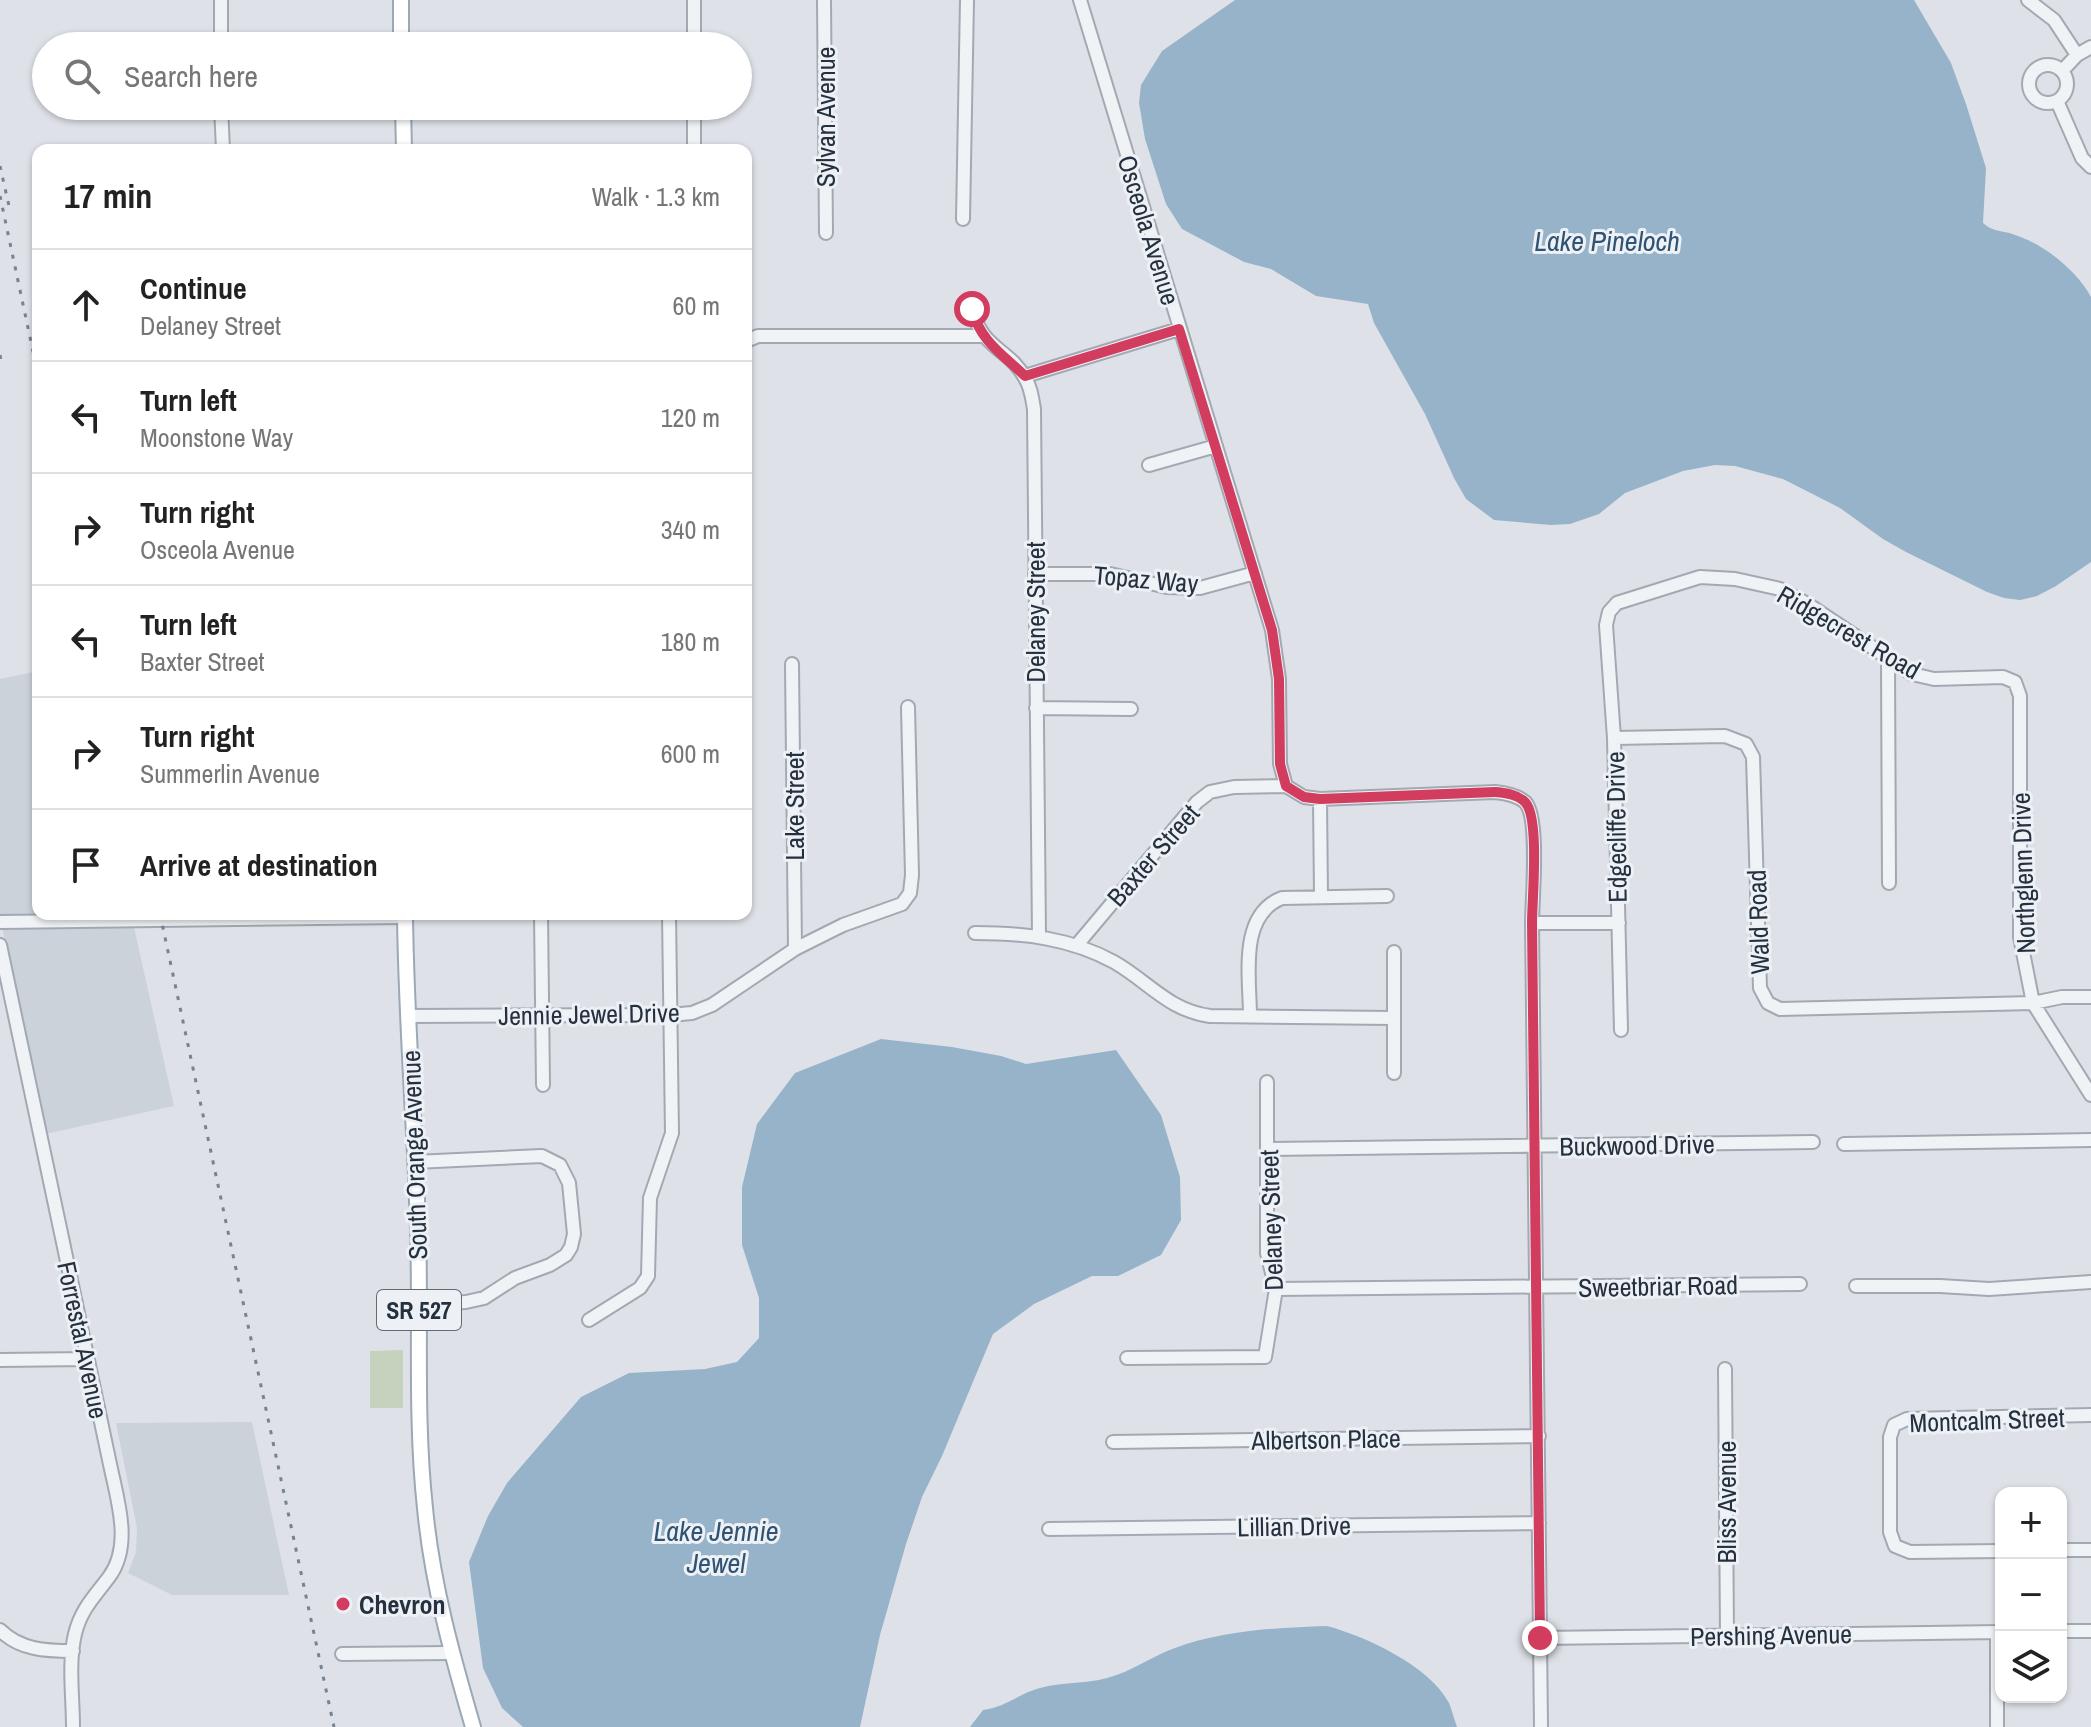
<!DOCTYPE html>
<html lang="en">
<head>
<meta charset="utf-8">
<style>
	:root { --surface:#fff; --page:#f2f2f2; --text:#222; --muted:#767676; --line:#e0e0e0 }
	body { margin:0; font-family:"Archivo Narrow",sans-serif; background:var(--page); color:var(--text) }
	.controls { position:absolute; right:24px; bottom:24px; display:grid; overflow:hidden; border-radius:16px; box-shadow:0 2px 6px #0004 }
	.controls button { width:72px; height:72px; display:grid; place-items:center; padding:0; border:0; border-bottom:2px solid var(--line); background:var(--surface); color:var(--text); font:40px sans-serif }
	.stop { position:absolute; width:24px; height:24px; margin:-18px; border:6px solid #d23d5f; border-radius:50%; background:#fff }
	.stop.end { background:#d23d5f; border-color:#fff; box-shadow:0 2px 8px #0008 }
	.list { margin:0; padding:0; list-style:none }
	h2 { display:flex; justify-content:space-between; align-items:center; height:104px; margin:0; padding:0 32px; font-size:34px }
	h2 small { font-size:26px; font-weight:400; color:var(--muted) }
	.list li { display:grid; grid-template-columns:52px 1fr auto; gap:24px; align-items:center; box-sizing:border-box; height:112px; padding:0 32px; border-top:2px solid var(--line) }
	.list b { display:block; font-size:30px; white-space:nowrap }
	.list p { margin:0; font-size:26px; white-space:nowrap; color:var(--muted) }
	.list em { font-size:26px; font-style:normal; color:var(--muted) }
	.icon { flex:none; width:44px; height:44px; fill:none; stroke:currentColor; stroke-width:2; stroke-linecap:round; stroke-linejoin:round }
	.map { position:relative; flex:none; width:2091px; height:1727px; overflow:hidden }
	.search { position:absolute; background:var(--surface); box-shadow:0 2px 6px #0004; left:32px; top:32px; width:720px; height:88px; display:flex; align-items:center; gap:20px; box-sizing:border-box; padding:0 28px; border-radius:44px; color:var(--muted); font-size:30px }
	.panel { position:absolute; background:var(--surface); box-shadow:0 2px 6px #0004; left:32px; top:144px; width:720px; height:776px; border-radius:16px }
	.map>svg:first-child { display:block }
	.built { fill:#cbd2da }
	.green { fill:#c5d2be }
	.water { fill:#97b3ca }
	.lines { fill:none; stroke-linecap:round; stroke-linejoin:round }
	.minor-casing { stroke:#a3a9b2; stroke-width:16 }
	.major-casing { stroke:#9ca8b4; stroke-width:18 }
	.minor { stroke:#f0f3f6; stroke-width:12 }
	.major { stroke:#fff; stroke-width:14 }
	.rail { stroke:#768392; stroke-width:3; stroke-dasharray:4 8; stroke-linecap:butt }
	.route { stroke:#d23d5f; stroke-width:10 }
	.poi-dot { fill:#d23d5f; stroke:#edf1f5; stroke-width:3 }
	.labels { text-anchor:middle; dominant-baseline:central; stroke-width:6; stroke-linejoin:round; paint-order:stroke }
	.shield { fill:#edf1f5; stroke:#626b76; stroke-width:2 }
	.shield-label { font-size:24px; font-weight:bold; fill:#26313f }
	.street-label { font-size:26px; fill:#26313f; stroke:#edf1f5 }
	.poi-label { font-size:26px; font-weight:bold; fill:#26313f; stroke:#edf1f5; text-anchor:start }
	.water-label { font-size:28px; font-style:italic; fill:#2f5374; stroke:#edf1f5 }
</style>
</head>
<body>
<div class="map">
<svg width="2091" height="1727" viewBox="0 0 2091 1727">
	<rect width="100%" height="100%" fill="#dee2e8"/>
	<path class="built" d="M 38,671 L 38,914 L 131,914 L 174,1106 L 45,1134 L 0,917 L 0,679 Z
		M 252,1422 L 289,1595 L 172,1595 L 128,1573 L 136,1552 L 137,1528 L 116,1423 Z"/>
	<path class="green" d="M 403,1350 L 403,1408 L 370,1408 L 370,1351 Z"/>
	<path class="water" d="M 1235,0 L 1914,0 L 1951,63 L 1966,104 L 1986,168 L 1983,223 C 1994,233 2005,230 2018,236 C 2046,246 2077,271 2091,297 L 2091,562 L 2056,586 L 2037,596 L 2020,600 L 2004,598 L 1987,592 L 1906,552 L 1883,539 L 1840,508 L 1783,479 L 1735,466 L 1715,465 L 1683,471 L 1625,493 L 1599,514 L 1570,524 L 1551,525 L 1494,520 L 1466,499 L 1454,478 L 1425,414 L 1374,323 L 1368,304 L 1316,296 L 1271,269 L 1244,262 L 1182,229 L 1166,204 L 1145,139 L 1139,103 L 1141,85 L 1162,51 Z
		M 881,1039 L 952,1047 L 1001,1056 L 1026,1064 L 1116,1050 L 1161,1115 L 1180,1177 L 1181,1220 L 1161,1255 L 1118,1276 L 1092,1276 L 1034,1304 L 993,1334 L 942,1456 L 922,1497 L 906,1544 L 880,1635 L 860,1727 L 523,1727 L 502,1708 L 483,1668 L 469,1562 L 488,1516 L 507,1483 L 581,1397 L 629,1373 L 705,1369 L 737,1362 L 759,1338 L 759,1298 L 742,1245 L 742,1187 L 757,1124 L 795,1073 Z
		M 1327,1626 C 1365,1636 1430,1666 1449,1703 C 1452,1710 1454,1719 1457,1727 L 970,1727 L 983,1710 C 1004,1708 1020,1693 1040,1688 C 1062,1682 1085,1684 1107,1678 C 1131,1672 1152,1656 1175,1648 C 1225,1630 1275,1628 1327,1626 Z"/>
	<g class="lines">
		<g class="minor-casing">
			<path id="minor" d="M 694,0 L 694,46
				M 824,0 L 826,233
				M 1080,0 L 1272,630 L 1279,679 L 1280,764 L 1286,786
				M 2028,0 L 2054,20 L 2077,55
				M 221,46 L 221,0
				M2029 84a19 19 0 1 1 38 0a19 19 0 1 1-38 0Z
				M 2062,71 L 2077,55 L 2091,47
				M 2057,101 L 2082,158 L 2091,167
				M 221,106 L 223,150
				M 694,106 L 694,150
				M 963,219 L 967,0
				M 972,309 C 982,350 1009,348 1025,378 C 1031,387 1032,398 1034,409 L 1039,936
				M 746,341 L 758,336 L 982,336
				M 1025,376 L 1179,329
				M 1149,465 L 1216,446
				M 1035,574 L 1110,574 L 1167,587 L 1200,588 L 1255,573
				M 1888,660 L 1889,883
				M 792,664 L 795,949
				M 1036,708 L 1131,709
				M 1614,738 L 1725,736 L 1746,744 L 1753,757 L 1760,988 L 1768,1003 L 1780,1009 L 2033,1003 L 2062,997 L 2091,997
				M 1320,799 L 1321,896
				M 541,914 L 543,1085
				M 0,922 L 405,917
				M 1532,923 L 1619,923
				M 975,933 C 1024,933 1070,938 1114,962 C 1149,982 1168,1010 1210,1016 L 1393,1018
				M 0,945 L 111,1469 C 118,1502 132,1546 109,1577 C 95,1596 81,1609 75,1634 C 68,1663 73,1697 73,1727
				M 1076,946 L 1197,802 L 1210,792 L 1234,787 L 1286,786 L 1304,797 L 1320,799 L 1495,792 C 1505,793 1517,795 1525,802 C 1540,817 1532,900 1532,923 L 1541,1727
				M 1394,952 L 1394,1073
				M 409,1016 L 670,1015 L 692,1013 L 712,1005 L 795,949 L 843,925 L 902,904 L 910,893 L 912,875 L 908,707
				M 1250,1016 C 1250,978 1238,915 1282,898 L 1387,896
				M 1621,1030 L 1614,738 L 1606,625 L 1609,612 L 1617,603 L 1700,577 L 1735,579 L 1780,589 L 1809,605 L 1912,674 L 1934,679 L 2003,677 L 2015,682 L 2020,696 L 2020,937 L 2033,1003 L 2091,1095
				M 1844,1144 L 2091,1140
				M 1268,1149 L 1813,1142
				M 415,1162 L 542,1156 L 560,1165 L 569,1183 L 574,1234 L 571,1247 L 566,1255 L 550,1265 L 515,1278 L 484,1298 L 466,1302 L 419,1305
				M 1856,1286 L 1940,1286 L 1989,1289 L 2091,1282
				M 1276,1289 L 1800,1284
				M 589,1320 L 640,1288 L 648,1276 L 650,1198 L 672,1133 L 669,914
				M 1127,1358 L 1265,1357 L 1276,1289 L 1267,1253 L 1267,1082
				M 0,1360 L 86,1359
				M 1725,1369 L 1727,1635
				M 1113,1442 L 1539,1436
				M 1049,1529 L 1539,1523
				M 2061,1550 L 2091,1550
				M 2001,1551 L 1910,1552 L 1895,1546 L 1890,1532 L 1890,1437 L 1894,1425 L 1907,1419 L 2091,1415
				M 0,1630 C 20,1650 46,1651 73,1651
				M 2061,1631 L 2091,1631
				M 1997,1632 L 1997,1727
				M 1540,1638 L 2001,1632
				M 342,1654 L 451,1653"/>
		</g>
		<g class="major-casing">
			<path id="major" d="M 401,46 L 401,0
				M 403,106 L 404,150
				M 405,914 C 406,1019 415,1124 418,1229 C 421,1322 415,1416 425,1508 C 432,1583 452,1655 473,1727"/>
		</g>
		<use href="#minor" class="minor"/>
		<use href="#major" class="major"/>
		<path class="rail" d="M 0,166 L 9,206
			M 0,196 L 38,375
			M 0,355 L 2,365
			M 160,914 L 334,1727"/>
	</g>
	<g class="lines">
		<path class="route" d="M 972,309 C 980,341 1002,354 1025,376 L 1179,329 L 1272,630 L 1279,679 L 1280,764 L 1286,786 L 1304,797 L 1320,799 L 1495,792 C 1505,793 1517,794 1525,802 C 1540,817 1532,900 1532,923 L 1540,1638"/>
	</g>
	<circle class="poi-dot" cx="343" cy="1604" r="8"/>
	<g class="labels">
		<rect class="shield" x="377" y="1290" width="84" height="40" rx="6"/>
		<g class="shield-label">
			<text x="419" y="1310">SR 527</text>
		</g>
		<g class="street-label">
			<text transform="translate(825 117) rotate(-90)">Sylvan Avenue</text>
			<text transform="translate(1149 230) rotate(73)">Osceola Avenue</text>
			<text transform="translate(1146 579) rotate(5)">Topaz Way</text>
			<text transform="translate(1035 612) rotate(-90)">Delaney Street</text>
			<text transform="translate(1849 632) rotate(30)">Ridgecrest Road</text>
			<text transform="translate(794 806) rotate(-90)">Lake Street</text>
			<text transform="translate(1616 827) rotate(-91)">Edgecliffe Drive</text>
			<text transform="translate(1153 855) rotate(-49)">Baxter Street</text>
			<text transform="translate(2023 873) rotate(-92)">Northglenn Drive</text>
			<text transform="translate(1758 922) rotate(-92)">Wald Road</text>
			<text transform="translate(589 1014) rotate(-1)">Jennie Jewel Drive</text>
			<text transform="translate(1637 1145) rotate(-1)">Buckwood Drive</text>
			<text transform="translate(414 1155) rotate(-92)">South Orange Avenue</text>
			<text transform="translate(1271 1220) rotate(-92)">Delaney Street</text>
			<text transform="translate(1658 1286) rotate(-1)">Sweetbriar Road</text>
			<text transform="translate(83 1340) rotate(78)">Forrestal Avenue</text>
			<text transform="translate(1987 1420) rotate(-2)">Montcalm Street</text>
			<text transform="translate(1326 1439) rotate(-1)">Albertson Place</text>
			<text transform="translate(1726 1502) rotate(-90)">Bliss Avenue</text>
			<text transform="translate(1294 1526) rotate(-1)">Lillian Drive</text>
			<text transform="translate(1771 1635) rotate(-1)">Pershing Avenue</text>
		</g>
		<g class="poi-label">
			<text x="359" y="1604">Chevron</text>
		</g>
		<g class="water-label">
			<text x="1607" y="241">Lake Pineloch</text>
			<text x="716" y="1531">Lake Jennie<tspan x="716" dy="32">Jewel</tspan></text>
		</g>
	</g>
</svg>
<div class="controls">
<button>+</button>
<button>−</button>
<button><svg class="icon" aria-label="layers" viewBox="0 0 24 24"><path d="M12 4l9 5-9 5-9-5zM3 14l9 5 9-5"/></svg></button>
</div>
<div class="stop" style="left:972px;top:309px"></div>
<div class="stop end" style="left:1540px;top:1638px"></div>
<div class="search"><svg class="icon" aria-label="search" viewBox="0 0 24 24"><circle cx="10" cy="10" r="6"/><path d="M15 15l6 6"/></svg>Search here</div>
<section class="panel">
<h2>17 min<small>Walk · 1.3 km</small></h2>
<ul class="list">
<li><svg class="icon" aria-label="ahead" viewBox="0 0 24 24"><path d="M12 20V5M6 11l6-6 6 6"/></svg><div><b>Continue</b><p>Delaney Street</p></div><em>60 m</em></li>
<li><svg class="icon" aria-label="left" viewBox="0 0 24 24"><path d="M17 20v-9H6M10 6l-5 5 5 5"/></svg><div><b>Turn left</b><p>Moonstone Way</p></div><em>120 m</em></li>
<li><svg class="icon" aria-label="right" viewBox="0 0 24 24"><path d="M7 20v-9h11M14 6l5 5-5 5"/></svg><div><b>Turn right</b><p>Osceola Avenue</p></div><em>340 m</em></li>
<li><svg class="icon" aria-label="left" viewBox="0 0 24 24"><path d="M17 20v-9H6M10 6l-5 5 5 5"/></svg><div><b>Turn left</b><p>Baxter Street</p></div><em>180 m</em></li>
<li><svg class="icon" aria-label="right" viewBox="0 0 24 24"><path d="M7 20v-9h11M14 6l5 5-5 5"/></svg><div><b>Turn right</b><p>Summerlin Avenue</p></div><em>600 m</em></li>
<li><svg class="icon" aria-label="arrive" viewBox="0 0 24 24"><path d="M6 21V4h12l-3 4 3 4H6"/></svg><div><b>Arrive at destination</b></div></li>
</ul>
</section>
</div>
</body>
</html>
